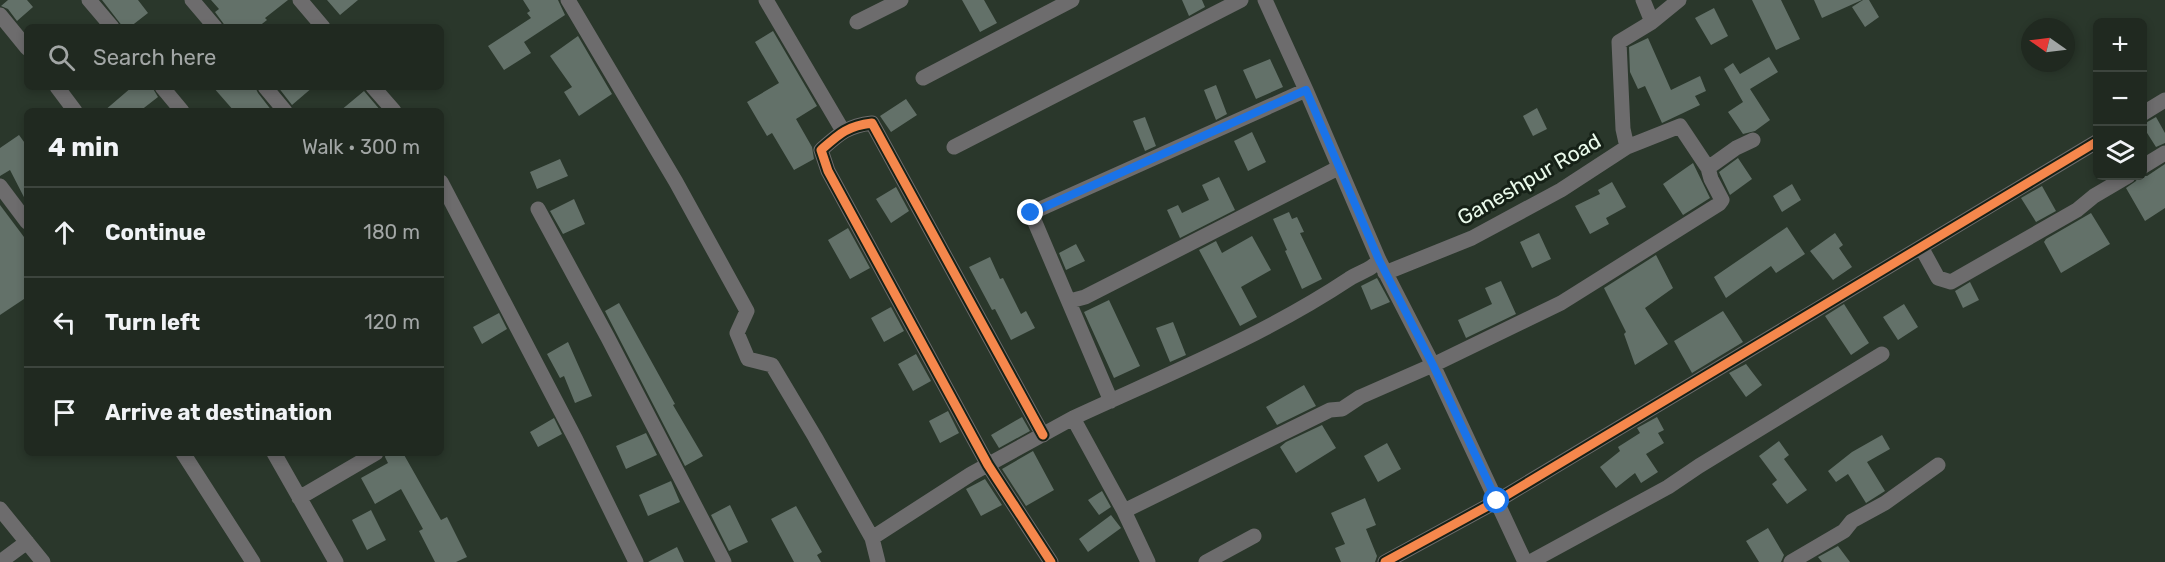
<!DOCTYPE html>
<html lang="en">
<head>
<meta charset="utf-8">
<style>
	:root { --surface:#202920; --page:#283129; --text:#f1f3f6; --muted:#a2a6a5; --line:#3d453e }
	body { margin:0; font-family:Rubik,sans-serif; background:var(--page); color:var(--text) }
	.controls { position:absolute; right:18px; top:18px; display:grid; overflow:hidden; border-radius:9px; box-shadow:0 3px 9px #0003 }
	.controls button { width:54px; height:54px; display:grid; place-items:center; padding:0; border:0; border-bottom:2px solid var(--line); background:var(--surface); color:var(--text); font:30px sans-serif }
	.compass { position:absolute; left:2021px; top:18px; width:54px; height:54px; border-radius:50%; background:var(--surface); box-shadow:0 3px 9px #0003; rotate:284deg }
	.stop { position:absolute; width:18px; height:18px; margin:-14px; border:4px solid #1a73e8; border-radius:50%; background:#fff }
	.stop.end { background:#1a73e8; border-color:#fff; box-shadow:0 2px 6px #0008 }
	.list { margin:0; padding:0; list-style:none }
	h2 { display:flex; justify-content:space-between; align-items:center; height:78px; margin:0; padding:0 24px; font-size:26px }
	h2 small { font-size:20px; font-weight:400; color:var(--muted) }
	.list li { display:grid; grid-template-columns:39px 1fr auto; gap:18px; align-items:center; box-sizing:border-box; height:90px; padding:0 24px; border-top:2px solid var(--line) }
	.list b { display:block; font-size:22px; white-space:nowrap }
	.list em { font-size:20px; font-style:normal; color:var(--muted) }
	.icon { flex:none; width:33px; height:33px; fill:none; stroke:currentColor; stroke-width:2; stroke-linecap:round; stroke-linejoin:round }
	.map { position:relative; flex:none; width:2165px; height:562px; overflow:hidden }
	.search { position:absolute; background:var(--surface); box-shadow:0 3px 9px #0003; left:24px; top:24px; width:420px; height:66px; display:flex; align-items:center; gap:15px; box-sizing:border-box; padding:0 21px; border-radius:9px; color:var(--muted); font-size:22px }
	.panel { position:absolute; background:var(--surface); box-shadow:0 3px 9px #0003; left:24px; top:108px; width:420px; height:348px; border-radius:9px }
	.map>svg:first-child { display:block }
	.building { fill:#637169 }
	.lines { fill:none; stroke-linecap:round; stroke-linejoin:round }
	.minor { stroke:#6d6c6d; stroke-width:15 }
	.cycleway-casing { stroke:#162117; stroke-width:13 }
	.cycleway { stroke:#f5874c; stroke-width:9 }
	.route { stroke:#1a73e8; stroke-width:8 }
	.labels { text-anchor:middle; dominant-baseline:central; stroke-width:6; stroke-linejoin:round; paint-order:stroke }
	.street-label { font-size:21px; fill:#eafaeb; stroke:#162117 }
</style>
</head>
<body>
<div class="map">
<svg width="2165" height="562" viewBox="0 0 2165 562">
	<rect width="100%" height="100%" fill="#2a372b"/>
	<path class="building" d="M 8,0 L 27,0 L 33,7 L 17,21 L 8,9 L 1,6 Z
		M 102,0 L 138,0 L 148,13 L 130,27 L 123,27 Z
		M 211,0 L 288,0 L 265,18 L 267,20 L 258,27 L 226,27 L 215,12 L 219,9 Z
		M 327,0 L 358,0 L 340,15 Z
		M 523,0 L 558,0 L 565,15 L 524,42 L 531,53 L 504,70 L 488,46 L 531,18 L 527,13 L 530,11 Z
		M 962,0 L 984,0 L 997,23 L 980,32 Z
		M 1182,0 L 1202,0 L 1205,7 L 1189,16 Z
		M 1752,0 L 1781,0 L 1800,39 L 1776,50 Z
		M 1814,0 L 1862,0 L 1822,18 Z
		M 1863,0 L 1869,0 L 1879,17 L 1865,27 L 1852,7 Z
		M 1714,8 L 1728,36 L 1711,45 L 1695,18 Z
		M 773,31 L 817,106 L 796,119 L 812,147 L 814,159 L 794,170 L 772,133 L 767,136 L 747,102 L 779,83 L 755,42 Z
		M 578,36 L 612,94 L 579,116 L 564,92 L 572,87 L 550,56 Z
		M 1648,38 L 1671,90 L 1700,76 L 1706,91 L 1695,96 L 1700,105 L 1662,123 L 1645,86 L 1638,89 L 1630,72 L 1629,47 Z
		M 1769,57 L 1778,72 L 1750,89 L 1770,120 L 1755,131 L 1743,134 L 1728,112 L 1743,102 L 1724,69 L 1733,63 L 1740,74 Z
		M 1270,59 L 1283,87 L 1256,99 L 1243,70 Z
		M 1216,85 L 1227,114 L 1216,120 L 1204,90 Z
		M 132,87 L 152,87 L 158,97 L 140,111 L 104,111 Z
		M 213,87 L 255,87 L 258,93 L 272,111 L 234,111 Z
		M 278,87 L 313,87 L 292,105 Z
		M 364,91 L 381,111 L 340,111 Z
		M 906,99 L 917,115 L 891,132 L 880,116 Z
		M 1537,108 L 1547,129 L 1533,136 L 1523,116 Z
		M 1145,117 L 1156,146 L 1145,151 L 1133,121 Z
		M 2156,117 L 2165,133 L 2165,143 L 2156,147 L 2142,125 Z
		M 1252,132 L 1266,162 L 1248,171 L 1234,141 Z
		M 19,135 L 27,146 L 27,203 L 10,170 L 0,176 L 0,148 Z
		M 1738,158 L 1752,179 L 1730,195 L 1719,172 Z
		M 560,159 L 568,176 L 537,189 L 530,172 Z
		M 1693,163 L 1710,198 L 1683,215 L 1663,184 Z
		M 2165,164 L 2165,208 L 2145,221 L 2126,188 L 2136,181 L 2138,176 L 2147,176 Z
		M 1219,177 L 1235,210 L 1180,238 L 1167,210 L 1178,205 L 1182,213 L 1209,200 L 1202,185 Z
		M 1612,182 L 1626,207 L 1606,218 L 1609,224 L 1590,234 L 1575,206 L 1600,194 L 1598,190 Z
		M 1792,184 L 1801,200 L 1782,212 L 1773,196 Z
		M 2042,186 L 2056,211 L 2036,222 L 2021,198 Z
		M 896,187 L 909,211 L 891,223 L 876,199 Z
		M 574,199 L 585,224 L 563,234 L 550,211 Z
		M 0,205 L 27,241 L 27,297 L 0,315 Z
		M 1289,212 L 1292,219 L 1297,217 L 1304,232 L 1300,233 L 1322,279 L 1302,289 L 1285,251 L 1287,250 L 1273,219 Z
		M 2091,213 L 2110,244 L 2061,273 L 2044,242 L 2046,239 Z
		M 1787,227 L 1805,254 L 1776,273 L 1771,266 L 1726,298 L 1714,277 Z
		M 848,228 L 870,268 L 850,279 L 828,240 Z
		M 1539,233 L 1551,259 L 1532,268 L 1520,242 Z
		M 1835,233 L 1843,245 L 1839,248 L 1852,267 L 1833,280 L 1810,251 Z
		M 1252,236 L 1271,270 L 1241,287 L 1257,317 L 1240,326 L 1199,250 L 1216,241 L 1222,253 Z
		M 1076,244 L 1085,261 L 1066,270 L 1059,253 Z
		M 1656,255 L 1673,288 L 1645,308 L 1668,344 L 1635,365 L 1624,334 L 1626,332 L 1604,288 Z
		M 990,257 L 1000,279 L 1003,278 L 1021,314 L 1026,311 L 1035,328 L 1011,340 L 995,309 L 992,310 L 969,267 Z
		M 1377,278 L 1390,302 L 1371,310 L 1361,286 Z
		M 1501,281 L 1516,314 L 1466,338 L 1458,320 L 1492,304 L 1485,288 Z
		M 1970,282 L 1979,300 L 1963,308 L 1955,291 Z
		M 1109,300 L 1140,366 L 1114,378 L 1084,312 Z
		M 619,303 L 675,404 L 673,405 L 703,456 L 685,466 L 605,311 Z
		M 1844,304 L 1869,343 L 1851,355 L 1825,316 Z
		M 1904,304 L 1918,327 L 1898,340 L 1883,317 Z
		M 891,307 L 904,331 L 884,342 L 871,318 Z
		M 1723,311 L 1743,342 L 1692,373 L 1674,341 Z
		M 499,313 L 507,329 L 482,344 L 473,327 Z
		M 1173,322 L 1186,355 L 1170,362 L 1156,328 Z
		M 568,342 L 592,396 L 575,403 L 564,376 L 560,378 L 547,354 Z
		M 916,354 L 931,381 L 913,391 L 898,364 Z
		M 1746,364 L 1762,385 L 1746,397 L 1729,373 Z
		M 1304,385 L 1316,406 L 1277,425 L 1266,407 Z
		M 948,411 L 959,433 L 940,443 L 929,421 Z
		M 1022,417 L 1030,431 L 999,448 L 991,435 Z
		M 1657,417 L 1664,430 L 1658,433 L 1664,443 L 1646,454 L 1658,472 L 1641,483 L 1635,473 L 1616,488 L 1600,467 L 1620,451 L 1618,447 L 1640,433 L 1637,428 Z
		M 554,418 L 562,434 L 538,447 L 530,432 Z
		M 1322,425 L 1336,448 L 1296,473 L 1280,447 L 1286,442 Z
		M 646,433 L 657,455 L 626,469 L 616,446 Z
		M 1882,435 L 1890,449 L 1867,462 L 1885,491 L 1866,503 L 1848,474 L 1836,482 L 1828,471 L 1852,452 Z
		M 1779,441 L 1789,455 L 1784,459 L 1807,490 L 1787,504 L 1772,484 L 1777,480 L 1759,456 Z
		M 1387,443 L 1401,469 L 1378,482 L 1364,456 Z
		M 1033,451 L 1054,490 L 1026,506 L 1002,469 Z
		M 386,453 L 403,453 L 441,520 L 447,517 L 467,557 L 456,562 L 435,562 L 419,531 L 423,529 L 401,489 L 375,504 L 361,478 L 388,463 L 385,457 Z
		M 985,479 L 1002,505 L 981,516 L 966,489 Z
		M 671,481 L 680,502 L 648,516 L 639,495 Z
		M 1102,491 L 1111,507 L 1099,515 L 1088,500 Z
		M 1365,498 L 1376,525 L 1366,529 L 1377,556 L 1375,562 L 1341,562 L 1335,548 L 1345,544 L 1331,513 Z
		M 730,505 L 748,542 L 729,551 L 711,515 Z
		M 796,506 L 822,552 L 817,555 L 821,562 L 794,562 L 771,519 Z
		M 371,510 L 386,540 L 367,550 L 352,520 Z
		M 1111,515 L 1121,528 L 1088,552 L 1079,539 Z
		M 1768,528 L 1784,555 L 1781,562 L 1759,562 L 1746,541 Z
		M 1838,546 L 1850,562 L 1822,562 L 1818,557 Z
		M 677,547 L 684,562 L 648,562 Z"/>
	<g class="lines">
		<path class="minor" d="M 89,0 L 112,27
			M 192,0 L 215,27
			M 300,0 L 323,27
			M 568,0 L 676,182 L 747,311 L 737,333 L 748,359 L 772,365 L 815,437 L 872,538
			M 766,0 L 843,131
			M 1265,0 L 1306,90 L 1379,260 L 1433,365 L 1525,562
			M 1643,0 L 1652,22
			M 0,15 L 27,48
			M 857,22 L 901,0
			M 923,78 L 1072,0
			M 57,87 L 75,111
			M 162,87 L 182,111
			M 265,87 L 285,111
			M 373,87 L 394,111
			M 2142,114 L 2165,100
			M 954,147 L 1241,0
			M 1627,147 L 1623,129 L 1619,42 L 1652,22 L 1679,0
			M 2142,167 L 2165,153
			M 441,182 L 576,440 L 636,562
			M 0,186 L 27,222
			M 538,209 L 608,338 L 724,562
			M 1921,247 L 1938,278 L 1951,282 L 2077,210 L 2094,196 L 2128,176
			M 1385,273 L 1472,238 L 1561,190 L 1627,147 L 1680,126 L 1708,168 L 1736,148 L 1753,140
			M 1070,301 L 1085,297 L 1338,168
			M 1111,401 L 1031,213 L 1306,90
			M 1043,435 L 872,123 C 847,126 839,134 821,150 L 828,171 L 988,465 L 1051,562
			M 183,453 L 253,562
			M 274,453 L 336,562
			M 299,498 L 376,453
			M 0,509 L 43,562
			M 1124,511 L 1330,410 L 1342,409 L 1360,397 L 1433,365 L 1561,303 L 1719,204 L 1722,200 L 1711,179 L 1708,168
			M 0,562 L 27,542
			M 878,562 L 872,538 L 971,474 L 1073,418
			M 1148,562 L 1124,511 L 1073,418 C 1166,375 1263,336 1349,279 C 1359,272 1372,270 1379,260
			M 1206,562 L 1254,536
			M 1385,562 L 1497,501 L 2098,141
			M 1530,562 L 1668,487 L 1699,466 L 1882,354
			M 1791,562 L 1844,531 L 1852,521 L 1885,503 L 1938,465"/>
		<g class="cycleway-casing">
			<path id="cycleway" d="M 1043,435 L 872,123 C 847,126 839,134 821,150 L 828,171 L 988,465 L 1051,562
				M 1385,562 L 1497,501 L 2098,141"/>
		</g>
		<use href="#cycleway" class="cycleway"/>
	</g>
	<g class="lines">
		<path class="route" d="M 1031,213 L 1306,90 L 1379,260 L 1433,365 L 1497,501"/>
	</g>
	<g class="labels">
		<g class="street-label">
			<text transform="translate(1529 179) rotate(-30)">Ganeshpur Road</text>
		</g>
	</g>
</svg>
<div class="controls">
<button>+</button>
<button>−</button>
<button><svg class="icon" aria-label="layers" viewBox="0 0 24 24"><path d="M12 4l9 5-9 5-9-5zM3 14l9 5 9-5"/></svg></button>
</div>
<svg class="compass" viewBox="-18 -18 36 36"><path d="M0-13l5 13h-10z" fill="#e53935"/><path d="M0 13l5-13h-10z" fill="#a2a6a5"/></svg>
<div class="stop" style="left:1497px;top:501px"></div>
<div class="stop end" style="left:1031px;top:213px"></div>
<div class="search"><svg class="icon" aria-label="search" viewBox="0 0 24 24"><circle cx="10" cy="10" r="6"/><path d="M15 15l6 6"/></svg>Search here</div>
<section class="panel">
<h2>4 min<small>Walk · 300 m</small></h2>
<ul class="list">
<li><svg class="icon" aria-label="ahead" viewBox="0 0 24 24"><path d="M12 20V5M6 11l6-6 6 6"/></svg><div><b>Continue</b></div><em>180 m</em></li>
<li><svg class="icon" aria-label="left" viewBox="0 0 24 24"><path d="M17 20v-9H6M10 6l-5 5 5 5"/></svg><div><b>Turn left</b></div><em>120 m</em></li>
<li><svg class="icon" aria-label="arrive" viewBox="0 0 24 24"><path d="M6 21V4h12l-3 4 3 4H6"/></svg><div><b>Arrive at destination</b></div></li>
</ul>
</section>
</div>
</body>
</html>
